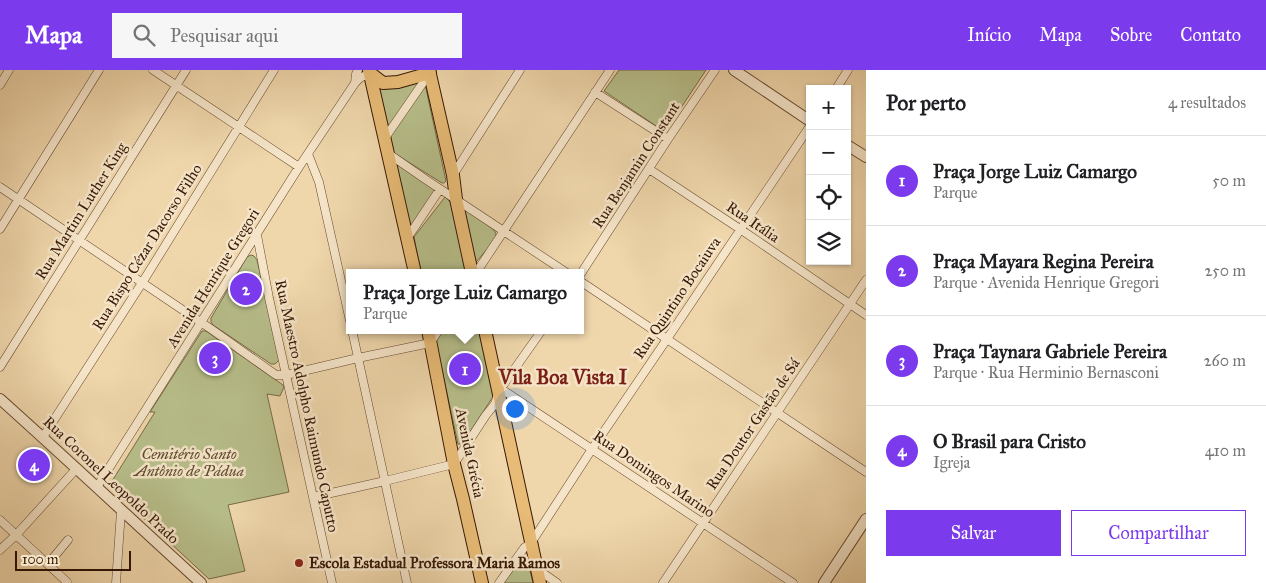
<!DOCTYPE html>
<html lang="pt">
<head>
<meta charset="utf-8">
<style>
	:root { --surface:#fff; --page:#f6f6f6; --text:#202124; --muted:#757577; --line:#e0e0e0; --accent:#7c3aed }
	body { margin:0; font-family:"IM FELL Great Primer",serif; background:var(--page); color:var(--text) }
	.controls { position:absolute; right:15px; top:15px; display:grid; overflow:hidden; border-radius:0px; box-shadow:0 1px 4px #0004 }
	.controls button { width:45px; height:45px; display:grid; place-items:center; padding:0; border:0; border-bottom:1px solid var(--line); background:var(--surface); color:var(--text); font:25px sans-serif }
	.scale { position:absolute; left:15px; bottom:12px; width:116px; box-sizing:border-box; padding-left:5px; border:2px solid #371804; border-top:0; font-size:14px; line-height:18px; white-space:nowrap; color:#371804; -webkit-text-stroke:4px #f5e4c8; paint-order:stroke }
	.you { position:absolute; left:514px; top:338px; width:18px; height:18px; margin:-12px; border:4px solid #fff; border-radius:50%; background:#1a73e8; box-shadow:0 0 0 8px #1a73e833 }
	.badge { display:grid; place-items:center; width:32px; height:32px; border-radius:50%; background:var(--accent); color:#fff; font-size:16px; font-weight:700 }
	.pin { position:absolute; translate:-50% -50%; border:2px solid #fff; box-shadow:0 1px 5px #0006 }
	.popup { position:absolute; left:346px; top:199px; width:238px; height:65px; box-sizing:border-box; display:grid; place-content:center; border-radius:0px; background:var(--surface); filter:drop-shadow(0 1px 4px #0005); font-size:16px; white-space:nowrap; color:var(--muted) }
	.popup b { font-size:19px; color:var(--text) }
	.popup::after { content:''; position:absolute; left:50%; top:100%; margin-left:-10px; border:10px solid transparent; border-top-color:var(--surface) }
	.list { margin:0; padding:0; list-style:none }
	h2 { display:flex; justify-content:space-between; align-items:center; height:65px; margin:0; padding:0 20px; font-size:21px }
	h2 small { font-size:16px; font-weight:400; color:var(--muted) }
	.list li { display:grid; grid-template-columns:32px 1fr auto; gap:15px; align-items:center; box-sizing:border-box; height:90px; padding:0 20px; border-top:1px solid var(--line) }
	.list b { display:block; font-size:19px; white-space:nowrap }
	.list p { margin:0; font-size:16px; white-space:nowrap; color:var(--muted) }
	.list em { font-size:16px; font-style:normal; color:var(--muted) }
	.actions { display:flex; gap:10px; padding:15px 20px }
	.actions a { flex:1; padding:11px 0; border:1px solid var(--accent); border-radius:0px; text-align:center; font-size:18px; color:var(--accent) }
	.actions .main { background:var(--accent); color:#fff }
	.icon { flex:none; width:28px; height:28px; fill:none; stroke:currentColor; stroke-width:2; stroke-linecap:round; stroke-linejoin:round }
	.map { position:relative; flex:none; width:866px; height:513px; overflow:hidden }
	header { display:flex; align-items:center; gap:30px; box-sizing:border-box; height:70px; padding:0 25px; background:var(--accent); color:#fff }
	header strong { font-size:24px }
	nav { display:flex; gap:28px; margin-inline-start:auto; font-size:18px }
	.search { width:350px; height:45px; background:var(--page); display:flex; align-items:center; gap:12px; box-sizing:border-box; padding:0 18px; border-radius:0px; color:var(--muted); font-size:19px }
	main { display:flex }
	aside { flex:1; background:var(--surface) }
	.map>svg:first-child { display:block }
	.green { fill:#b7be8a; stroke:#776b47 }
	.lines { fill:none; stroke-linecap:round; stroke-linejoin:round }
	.minor-casing { stroke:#65482e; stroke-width:9 }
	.tertiary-casing { stroke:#65482e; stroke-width:12 }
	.primary-casing { stroke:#371804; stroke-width:14 }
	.minor { stroke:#f5e4c8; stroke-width:8 }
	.tertiary { stroke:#f5e4c8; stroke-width:10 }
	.primary { stroke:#e8bb76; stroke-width:12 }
	.poi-dot { fill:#8f2418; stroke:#f5e4c8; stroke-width:2 }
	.labels { text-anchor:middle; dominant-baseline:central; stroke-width:5; stroke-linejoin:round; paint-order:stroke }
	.street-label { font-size:15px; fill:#371804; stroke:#f5e4c8 }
	.park-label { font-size:15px; font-style:italic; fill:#5d4a2c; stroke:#f5e4c8 }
	.poi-label { font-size:15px; font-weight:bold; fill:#371804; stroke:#f5e4c8; text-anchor:start }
	.district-label { font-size:20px; font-weight:bold; fill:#7a1f14; stroke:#f5e4c8 }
</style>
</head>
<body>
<header>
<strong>Mapa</strong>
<div class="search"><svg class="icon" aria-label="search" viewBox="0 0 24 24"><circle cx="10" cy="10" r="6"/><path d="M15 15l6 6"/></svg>Pesquisar aqui</div>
<nav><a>Início</a><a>Mapa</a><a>Sobre</a><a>Contato</a></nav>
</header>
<main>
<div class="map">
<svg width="866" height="513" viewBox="0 0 866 513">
	<rect width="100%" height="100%" fill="#efd6ab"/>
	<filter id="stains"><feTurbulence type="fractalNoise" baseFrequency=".004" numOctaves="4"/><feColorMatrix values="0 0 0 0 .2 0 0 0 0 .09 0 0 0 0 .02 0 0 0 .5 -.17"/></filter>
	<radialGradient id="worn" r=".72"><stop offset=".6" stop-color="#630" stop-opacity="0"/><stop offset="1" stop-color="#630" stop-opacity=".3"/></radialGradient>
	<path class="green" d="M 619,0 L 706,0 L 665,62 L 604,21 Z
		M 422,8 L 388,61 L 376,12 Z
		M 425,14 L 446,111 L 444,113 L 442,113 L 394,83 L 389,67 Z
		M 394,92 L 435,120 L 413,156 L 410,157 Z
		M 445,127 L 451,133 L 466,203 L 421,203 L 414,167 Z
		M 461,134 L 494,160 L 496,164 L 495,170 L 476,192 Z
		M 251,185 L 254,186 L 257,190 L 279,287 L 279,290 L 275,294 L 271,294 L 213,255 L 211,252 L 211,248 L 247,187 Z
		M 443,260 L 479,260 L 494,325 L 462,374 L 458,374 L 436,272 Z
		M 202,261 L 206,261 L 283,315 L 284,317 L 280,326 L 267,324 L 289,422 L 228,435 L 245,501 L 209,509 L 109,416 L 155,342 L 150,342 Z
		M 519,490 L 525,491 L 528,493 L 533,513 L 502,513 Z"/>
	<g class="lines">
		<g class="minor-casing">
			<path id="minor" d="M 153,0 L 299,97
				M 355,13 L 356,4 L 358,0
				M 0,15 L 9,0
				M 836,19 L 848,0
				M 595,22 L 668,69
				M 385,68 L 429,4
				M 308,84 L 319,112 L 350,251
				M 389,84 L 425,109 L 567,203
				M 649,99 L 740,159 L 866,245
				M 453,105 L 520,0
				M 0,117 L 211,259 L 276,305 L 286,305 L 358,288 L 430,273 L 439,260
				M 0,159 L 99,0
				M 257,165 L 269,228 L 332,513
				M 408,167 L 440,119
				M 476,203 L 610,0
				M 580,205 L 668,69 L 715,0
				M 580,211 L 866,402
				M 352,260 L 407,513
				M 0,297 L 186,0
				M 499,321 L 506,322 L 793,513
				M 43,367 L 142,213 L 274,0
				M 97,417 L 299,97 L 355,13 L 360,8 L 370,3
				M 313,427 L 385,411 L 454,394 L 486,345 L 495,334 L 499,321 L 542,260
				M 0,450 L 67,512
				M 0,480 L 16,465 L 77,398
				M 48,494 L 68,470
				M 537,499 L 557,513
				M 116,513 L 121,441
				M 499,513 L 524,478 L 531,473 L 592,379 L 667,269 L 810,56
				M 663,513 L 866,210"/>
		</g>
		<g class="tertiary-casing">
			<path id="tertiary" d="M 734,0 L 810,51
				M 847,75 L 866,87
				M 0,329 C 68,390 134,452 201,513
				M 824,513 L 866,449"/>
		</g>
		<g class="primary-casing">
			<path id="primary" d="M 369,0 L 415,203
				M 429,0 L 453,105 L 456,129 L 472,203
				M 370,3 L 383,13 L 398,12 L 430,3
				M 428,260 L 454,394 L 463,429 L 482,513
				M 485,260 L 540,513"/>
		</g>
		<use href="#minor" class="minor"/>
		<use href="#tertiary" class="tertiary"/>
		<use href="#primary" class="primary"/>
	</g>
	<circle class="poi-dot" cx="299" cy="493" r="5"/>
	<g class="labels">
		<g class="street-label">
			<text transform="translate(636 95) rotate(-57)">Rua Benjamin Constant</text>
			<text transform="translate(81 141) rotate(-58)">Rua Martim Luther King</text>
			<text transform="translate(753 152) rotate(34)">Rua Itália</text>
			<text transform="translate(147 177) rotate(-58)">Rua Bispo Cézar Dacorso Filho</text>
			<text transform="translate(213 208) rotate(-58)">Avenida Henrique Gregori</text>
			<text transform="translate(677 228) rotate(-56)">Rua Quintino Bocaiuva</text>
			<text transform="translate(307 336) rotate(78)">Rua Maestro Adolpho Raimundo Caputto</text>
			<text transform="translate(753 354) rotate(-56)">Rua Doutor Gastão de Sá</text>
			<text transform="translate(470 383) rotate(78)">Avenida Grécia</text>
			<text transform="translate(654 404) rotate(34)">Rua Domingos Marino</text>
			<text transform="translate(111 410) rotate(43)">Rua Coronel Leopoldo Prado</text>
		</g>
		<g class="park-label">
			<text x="189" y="384">Cemitério Santo<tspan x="189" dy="17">Antônio de Pádua</tspan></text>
		</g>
		<g class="poi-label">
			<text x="309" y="493">Escola Estadual Professora Maria Ramos</text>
		</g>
		<g class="district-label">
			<text x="563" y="307">Vila Boa Vista I</text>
		</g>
	</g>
	<rect width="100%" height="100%" filter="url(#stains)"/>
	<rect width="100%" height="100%" fill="url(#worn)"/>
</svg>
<div class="controls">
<button>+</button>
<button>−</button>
<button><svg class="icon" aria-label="locate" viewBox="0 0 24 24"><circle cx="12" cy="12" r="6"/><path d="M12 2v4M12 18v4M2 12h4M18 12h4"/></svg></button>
<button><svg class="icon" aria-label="layers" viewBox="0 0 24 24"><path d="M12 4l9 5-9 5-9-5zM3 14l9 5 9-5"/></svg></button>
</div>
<div class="scale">100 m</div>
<div class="you"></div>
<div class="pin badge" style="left:465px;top:299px">1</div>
<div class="popup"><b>Praça Jorge Luiz Camargo</b>Parque</div>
<div class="pin badge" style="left:246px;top:219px">2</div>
<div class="pin badge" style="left:215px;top:288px">3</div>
<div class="pin badge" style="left:34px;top:395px">4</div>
</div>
<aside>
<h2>Por perto<small>4 resultados</small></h2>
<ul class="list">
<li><span class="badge">1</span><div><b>Praça Jorge Luiz Camargo</b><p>Parque</p></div><em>50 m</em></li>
<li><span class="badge">2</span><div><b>Praça Mayara Regina Pereira</b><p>Parque · Avenida Henrique Gregori</p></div><em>250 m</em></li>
<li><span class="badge">3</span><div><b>Praça Taynara Gabriele Pereira</b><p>Parque · Rua Herminio Bernasconi</p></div><em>260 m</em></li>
<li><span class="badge">4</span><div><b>O Brasil para Cristo</b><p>Igreja</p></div><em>410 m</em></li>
</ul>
<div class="actions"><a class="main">Salvar</a><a>Compartilhar</a></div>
</aside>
</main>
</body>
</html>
